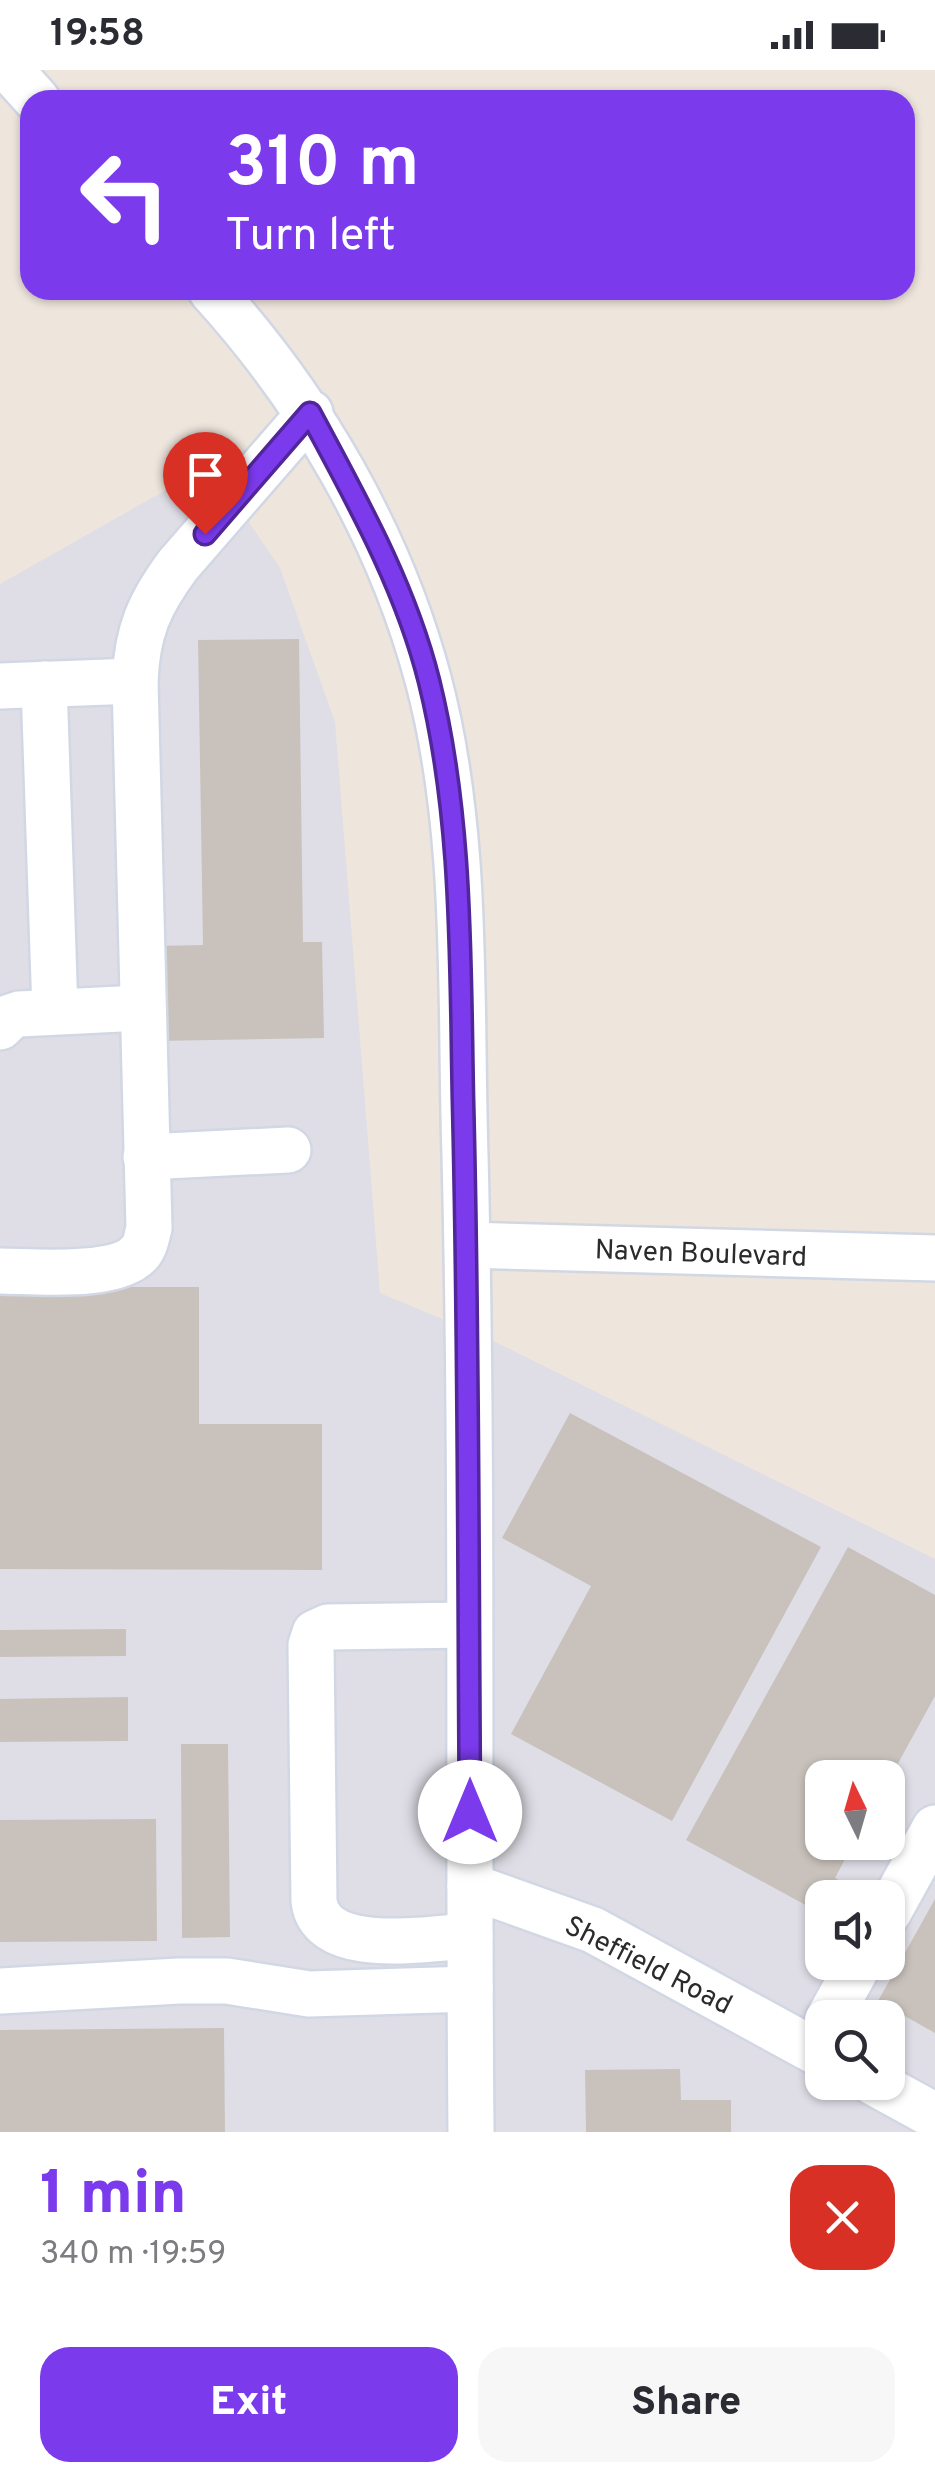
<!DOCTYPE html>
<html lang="en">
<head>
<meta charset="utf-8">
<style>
  body { margin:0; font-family:Overpass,sans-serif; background:#f7f7f7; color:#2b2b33; height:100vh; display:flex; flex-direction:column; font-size:38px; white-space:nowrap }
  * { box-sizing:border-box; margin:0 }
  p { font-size:32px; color:#7c7c81 }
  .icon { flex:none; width:55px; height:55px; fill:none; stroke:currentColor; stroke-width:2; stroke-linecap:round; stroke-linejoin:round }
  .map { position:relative; height:2062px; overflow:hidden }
  .side { display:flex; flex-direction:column; background:#fff; flex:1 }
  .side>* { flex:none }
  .hud { position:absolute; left:20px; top:20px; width:895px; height:210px; border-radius:30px; box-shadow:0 2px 8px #0004; background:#7c3aed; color:#fff; overflow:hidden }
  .needle { width:65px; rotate:355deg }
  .fabs { position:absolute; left:805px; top:1690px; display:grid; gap:20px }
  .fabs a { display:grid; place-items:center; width:100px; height:100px; border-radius:20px; background:#fff; box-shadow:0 2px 8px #0004; font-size:50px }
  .pin { position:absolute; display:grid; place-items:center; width:85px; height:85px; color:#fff; margin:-102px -42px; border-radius:50% 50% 50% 0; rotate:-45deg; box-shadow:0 0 10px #0007 }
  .pin .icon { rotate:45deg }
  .me { position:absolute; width:110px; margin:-55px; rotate:0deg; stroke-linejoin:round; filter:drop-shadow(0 0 8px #0008) }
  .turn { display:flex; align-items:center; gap:35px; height:210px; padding:0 40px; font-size:45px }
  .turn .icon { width:130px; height:130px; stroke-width:2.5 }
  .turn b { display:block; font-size:70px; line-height:85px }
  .round { display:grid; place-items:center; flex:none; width:105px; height:105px; border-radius:30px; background:#f7f7f7 }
  .head { display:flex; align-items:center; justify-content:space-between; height:170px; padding:0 40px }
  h1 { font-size:60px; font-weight:800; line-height:75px; color:#7c3aed }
  .button { display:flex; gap:20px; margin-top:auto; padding:20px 40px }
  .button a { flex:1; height:115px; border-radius:30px; background:#7c3aed; color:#fff; font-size:40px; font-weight:800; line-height:115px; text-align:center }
  .button a+a { background:#f7f7f7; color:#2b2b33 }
  .status { display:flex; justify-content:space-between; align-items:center; height:70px; padding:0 50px; background:#fff; direction:ltr }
  .status svg { height:28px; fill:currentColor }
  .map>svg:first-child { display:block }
  .industrial { fill:#dfdee6; fill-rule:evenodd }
  .building { fill:#c9c2bc }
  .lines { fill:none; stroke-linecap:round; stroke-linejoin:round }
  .minor-casing { stroke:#d2d7e4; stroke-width:50 }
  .minor { stroke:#fff; stroke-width:45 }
  .route-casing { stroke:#51269a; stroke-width:25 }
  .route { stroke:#7c3aed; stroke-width:18 }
  .labels { text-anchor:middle; stroke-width:10; stroke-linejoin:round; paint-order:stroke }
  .street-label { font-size:28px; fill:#2b2b2b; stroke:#fff }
</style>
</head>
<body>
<div class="status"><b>19:58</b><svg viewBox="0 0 49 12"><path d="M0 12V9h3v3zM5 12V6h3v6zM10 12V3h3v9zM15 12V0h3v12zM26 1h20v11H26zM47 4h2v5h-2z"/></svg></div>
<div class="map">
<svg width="935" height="2062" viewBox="0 0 935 2062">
  <rect width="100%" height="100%" fill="#eee5dd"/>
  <path class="industrial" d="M210 395 280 498 335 652 380 1223 483 1266 935 1489V2062H0V514ZM822 1708H888V1772H822ZM822 1828H888V1892H822ZM822 1948H888V2012H822Z"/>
  <g class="building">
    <path d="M299 569 303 872H322L324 968 156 971 155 876 203 875 198 570Z"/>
    <path d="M0 1217H199V1354H322V1500L0 1499Z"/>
    <path d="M570 1343 821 1477 672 1751 511 1664 591 1516 502 1468Z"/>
    <path d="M848 1477 935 1525V1626L890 1708H822V1772H854L835 1808 856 1820 852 1828H822V1844L686 1770Z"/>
    <path d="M126 1559V1586L0 1587V1560Z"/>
    <path d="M128 1627V1671L0 1672V1629Z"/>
    <path d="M181 1674H228L230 1867 182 1868Z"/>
    <path d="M156 1749 157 1871 0 1872V1750Z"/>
    <path d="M935 1829V1963L878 1931Z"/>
    <path d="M224 1958 225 2062H0V1960Z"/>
    <path d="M680 1999 681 2030H731V2062H586L585 2000Z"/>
  </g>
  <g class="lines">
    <g class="minor-casing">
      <g id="minor">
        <path d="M10 0 37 30"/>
        <path d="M211 220C311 330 389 464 428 609 469 762 460 928 465 1085 473 1411 468 1736 471 2062"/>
        <path d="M44 614 55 941"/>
        <path d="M0 616 135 611"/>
        <path d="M0 957 10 947 19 944 141 938"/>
        <path d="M146 1087 288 1080"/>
        <path d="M467 1175 935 1188"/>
        <path d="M0 1201C34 1201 120 1210 141 1181 146 1175 147 1165 149 1158L135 611C137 562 149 534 178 495L310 343"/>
        <path d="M469 1555 328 1557 315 1563 311 1575 314 1831C321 1888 428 1868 470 1866"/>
        <path d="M470 1816 593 1860 822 1985"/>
        <path d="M888 1843 935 1758"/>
        <path d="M0 1921 179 1911H227L309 1924 470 1919"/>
        <path d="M829 1948 860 1892"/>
        <path d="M873 2012 935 2046"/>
      </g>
    </g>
    <use href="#minor" class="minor"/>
  </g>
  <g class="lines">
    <g class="route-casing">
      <path id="route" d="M205 464 310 343C356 429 405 515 429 611 463 748 460 891 463 1032 469 1268 468 1505 470 1742"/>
    </g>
    <use href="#route" class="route"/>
  </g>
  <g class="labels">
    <g class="street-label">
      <text transform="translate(701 1182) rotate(2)" y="10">Naven Boulevard</text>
      <text transform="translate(649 1894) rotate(27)" y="10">Sheffield Road</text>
    </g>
  </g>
</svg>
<div class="fabs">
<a><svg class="needle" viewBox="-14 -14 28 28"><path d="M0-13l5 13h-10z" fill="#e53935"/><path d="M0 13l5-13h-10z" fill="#7c7c81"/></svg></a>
<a><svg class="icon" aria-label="sound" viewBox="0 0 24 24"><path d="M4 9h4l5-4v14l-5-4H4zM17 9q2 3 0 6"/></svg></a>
<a><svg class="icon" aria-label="search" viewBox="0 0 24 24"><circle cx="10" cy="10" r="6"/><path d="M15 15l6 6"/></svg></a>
</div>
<div class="pin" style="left:205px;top:464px;background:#d93025"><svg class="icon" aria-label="arrive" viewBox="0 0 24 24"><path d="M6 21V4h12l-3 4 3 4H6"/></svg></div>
<svg class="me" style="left:470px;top:1742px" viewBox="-20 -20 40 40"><circle r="19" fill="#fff"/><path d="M0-13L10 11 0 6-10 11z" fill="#7c3aed"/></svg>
<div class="hud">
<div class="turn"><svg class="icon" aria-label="left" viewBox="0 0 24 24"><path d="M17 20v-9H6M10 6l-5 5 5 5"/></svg><div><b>310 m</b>Turn left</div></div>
</div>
</div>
<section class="side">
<div class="head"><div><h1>1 min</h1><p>340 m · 19:59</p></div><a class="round" style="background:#d93025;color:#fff"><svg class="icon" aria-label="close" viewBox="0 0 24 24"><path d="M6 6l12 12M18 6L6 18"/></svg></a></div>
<div class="button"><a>Exit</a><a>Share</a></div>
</section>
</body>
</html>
